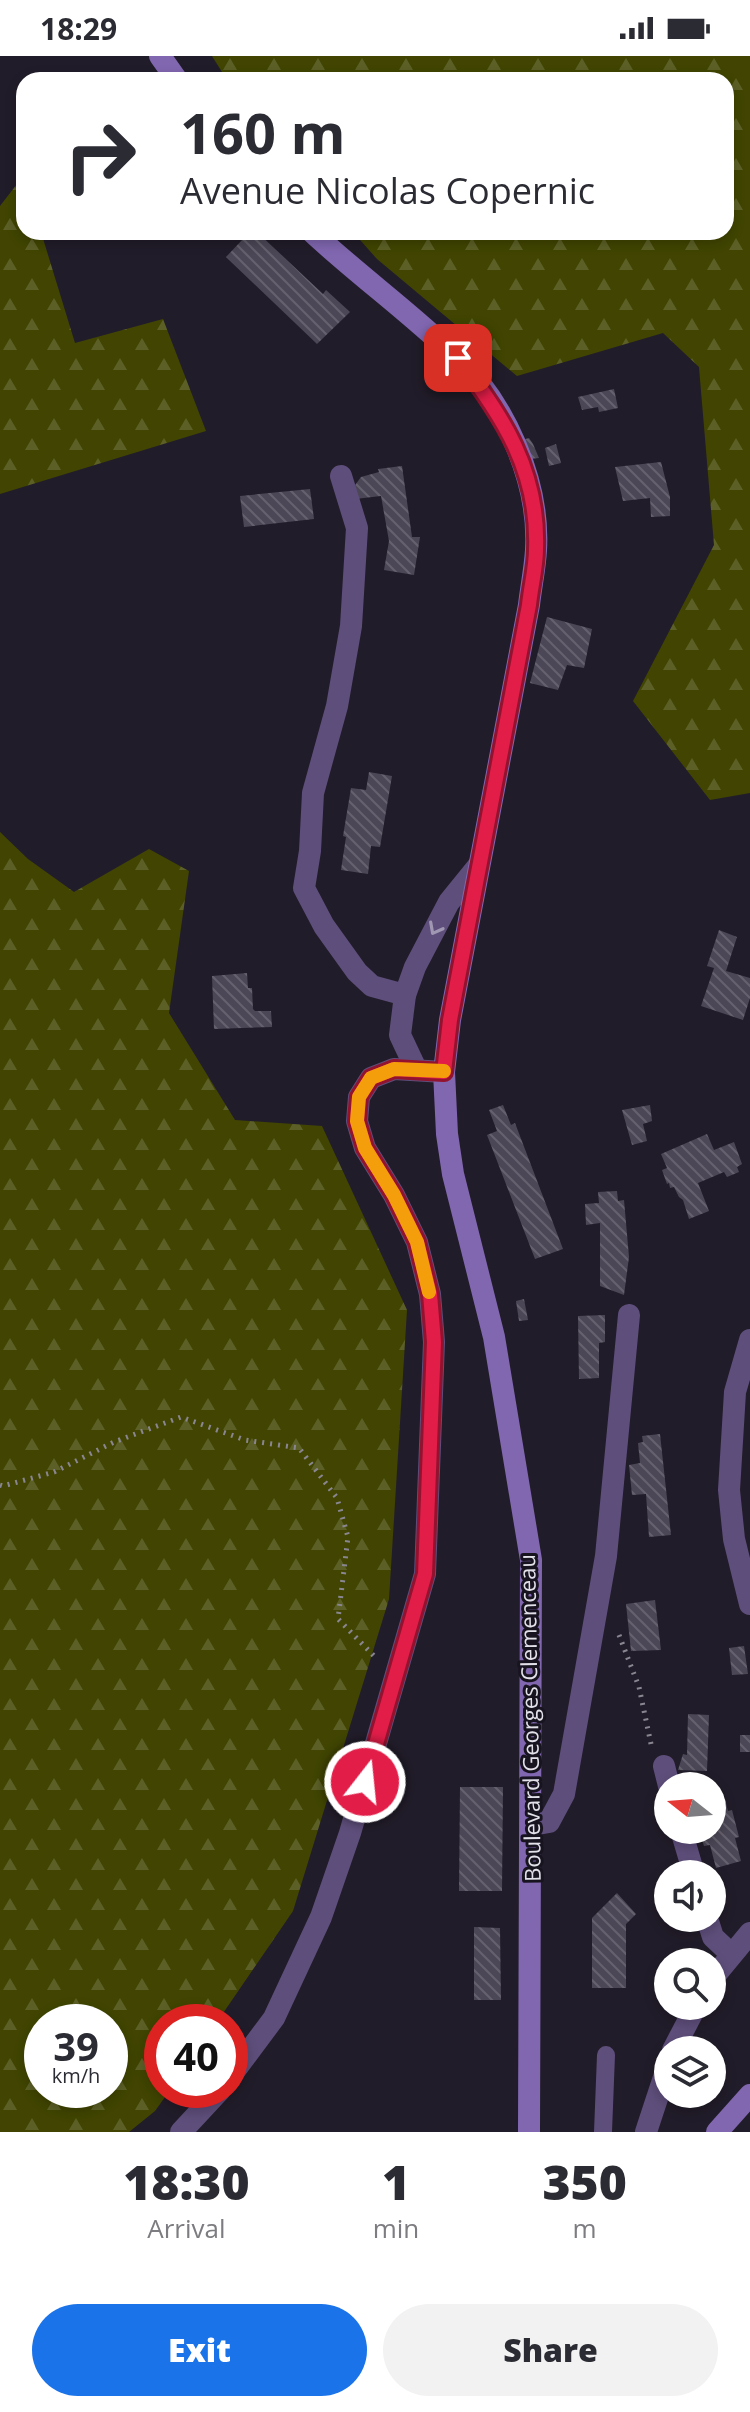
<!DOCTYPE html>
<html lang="en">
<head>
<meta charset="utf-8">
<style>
  body { margin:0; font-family:"Open Sans",sans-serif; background:#f2f2f3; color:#2b2b33; height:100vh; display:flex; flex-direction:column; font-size:30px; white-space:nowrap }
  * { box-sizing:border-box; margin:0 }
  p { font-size:26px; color:#7c7c81 }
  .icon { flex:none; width:44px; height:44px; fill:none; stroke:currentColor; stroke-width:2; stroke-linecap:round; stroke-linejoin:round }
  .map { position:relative; height:2076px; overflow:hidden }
  .side { display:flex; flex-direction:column; background:#fff; flex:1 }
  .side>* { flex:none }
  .guide { position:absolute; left:16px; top:16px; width:718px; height:168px; border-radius:24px; box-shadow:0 4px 12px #0003; background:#fff; color:#2b2b33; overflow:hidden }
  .needle { width:52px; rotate:287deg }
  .fabs { position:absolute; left:654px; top:1716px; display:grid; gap:16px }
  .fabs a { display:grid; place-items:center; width:72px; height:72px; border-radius:50%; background:#fff; box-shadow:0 4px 12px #0003; font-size:40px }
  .speed { position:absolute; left:24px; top:1948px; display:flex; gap:16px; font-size:40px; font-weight:700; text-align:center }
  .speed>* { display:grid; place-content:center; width:104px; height:104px; border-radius:50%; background:#fff; box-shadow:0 4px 12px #0003; line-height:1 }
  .speed small { font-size:20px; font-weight:400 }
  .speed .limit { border:12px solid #d22; background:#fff; color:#111 }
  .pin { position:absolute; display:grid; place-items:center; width:68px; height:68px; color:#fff; margin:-34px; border-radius:16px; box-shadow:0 4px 12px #0006 }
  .me { position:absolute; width:88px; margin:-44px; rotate:16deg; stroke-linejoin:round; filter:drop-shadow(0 0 6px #0008) }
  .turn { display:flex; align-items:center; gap:28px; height:168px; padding:0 32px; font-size:36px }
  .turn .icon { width:104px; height:104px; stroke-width:2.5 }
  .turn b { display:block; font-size:56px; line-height:68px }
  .eta { display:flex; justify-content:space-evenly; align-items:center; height:136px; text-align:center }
  .eta b { font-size:48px; font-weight:800; line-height:56px }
  .action { display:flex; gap:16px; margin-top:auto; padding:16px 32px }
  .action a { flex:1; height:92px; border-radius:48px; background:#1a73e8; color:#fff; font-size:32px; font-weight:800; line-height:92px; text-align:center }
  .action a+a { background:#f2f2f3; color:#2b2b33 }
  .status { display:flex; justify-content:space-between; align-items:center; height:56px; padding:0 40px; background:#fff; direction:ltr }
  .status svg { height:22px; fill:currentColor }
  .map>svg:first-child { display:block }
  .forest { fill:url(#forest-firs); fill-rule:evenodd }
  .building { fill:url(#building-back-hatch) }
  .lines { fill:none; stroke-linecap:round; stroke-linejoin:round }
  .path { stroke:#8a8691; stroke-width:5; stroke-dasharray:2 6; stroke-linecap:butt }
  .service { stroke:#5e4e7b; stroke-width:18 }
  .minor { stroke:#5e4e7b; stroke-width:22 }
  .tertiary { stroke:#5e4e7b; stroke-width:22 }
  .secondary { stroke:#8167b0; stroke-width:22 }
  .oneway { stroke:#a097b2 }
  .route-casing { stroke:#92132f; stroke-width:20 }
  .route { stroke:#e11d48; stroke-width:14 }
  .slow { stroke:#f59e0b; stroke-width:14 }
  .labels { text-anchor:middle; stroke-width:6; stroke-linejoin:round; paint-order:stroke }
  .street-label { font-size:22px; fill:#e2e0e9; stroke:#17131f }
</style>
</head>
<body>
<div class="status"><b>18:29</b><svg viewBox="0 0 49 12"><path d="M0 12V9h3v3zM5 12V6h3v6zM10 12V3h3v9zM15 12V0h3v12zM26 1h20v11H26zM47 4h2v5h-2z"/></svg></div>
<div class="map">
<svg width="750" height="2076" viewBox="0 0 750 2076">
  <defs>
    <pattern id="forest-firs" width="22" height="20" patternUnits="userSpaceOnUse" patternTransform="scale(2)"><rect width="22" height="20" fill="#414501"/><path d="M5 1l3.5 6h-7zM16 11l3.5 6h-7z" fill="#5c6026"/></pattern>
    <pattern id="building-back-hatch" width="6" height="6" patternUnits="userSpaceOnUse" patternTransform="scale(2)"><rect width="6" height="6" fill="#4c4756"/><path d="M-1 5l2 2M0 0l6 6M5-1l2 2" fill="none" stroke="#66616e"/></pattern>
  </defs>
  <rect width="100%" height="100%" fill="#211c29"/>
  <g class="forest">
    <path d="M212 0H750V737L710 744 633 645 714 489 699 311 663 277 517 320 377 203 353 176H726V24H227Z"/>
    <path d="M24 119V176H41L75 287 163 263 206 375 0 438V150Z"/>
    <path d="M0 776 28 803 74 836 149 793 189 815 169 957 235 1064 322 1070 407 1254 389 1543 293 1855 217 1966H162V2034H170L155 2055 129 2076H0ZM42 1966H110V2034H42Z"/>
  </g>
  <g class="building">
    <path d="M244 176H257L323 238 326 234 350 256 317 288 226 201 243 183 240 181Z"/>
    <path d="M614 333 618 352 599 356 598 351 582 354 578 341Z"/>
    <path d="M529 382 533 388 539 402 530 403 522 384Z"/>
    <path d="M556 388 561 407 549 410 545 392Z"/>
    <path d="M661 406 670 441V460L651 461 650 442 623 445 615 411Z"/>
    <path d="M402 410 412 481H420L414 519 384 514 389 485 381 440 355 443 353 432 361 421 379 416 378 413Z"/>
    <path d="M310 433 314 463 244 471 240 440Z"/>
    <path d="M547 561 592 573 584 612 567 609 558 634 530 627Z"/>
    <path d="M369 716 392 720 380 791 371 790 368 818 341 814 346 781 343 780 351 732 366 734Z"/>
    <path d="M719 874 737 881 726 915 750 922V942L743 964 701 950 714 912 707 910Z"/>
    <path d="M247 917 248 932H252L253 953 255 955H271L272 971 214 973 212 920Z"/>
    <path d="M503 1049 511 1069 515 1067 563 1193 535 1203 487 1079 497 1075 489 1054Z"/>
    <path d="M650 1049 652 1065 643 1068 647 1085 632 1089 622 1054Z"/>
    <path d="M707 1078 714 1094 734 1086 742 1108 737 1111 739 1116 727 1121 724 1116 698 1127 709 1155 689 1163 683 1144 679 1141 674 1131 670 1132 669 1127 667 1128 662 1114 667 1112 661 1098Z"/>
    <path d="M617 1135 618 1145 624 1144 629 1201 624 1239 600 1230V1167L586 1169 585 1148 599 1147 598 1136Z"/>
    <path d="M524 1243 528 1264 519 1265 516 1245Z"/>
    <path d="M605 1259V1286L599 1287V1322L579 1323 578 1260Z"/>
    <path d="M660 1378 671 1479 649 1481 646 1438 632 1439 629 1409 640 1407 638 1387 643 1386 642 1380Z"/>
    <path d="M655 1544 661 1594 631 1595 626 1548Z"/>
    <path d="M744 1590 748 1618 732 1619 729 1592Z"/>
    <path d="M688 1658 709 1659 707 1715 678 1714 683 1698 687 1699Z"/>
    <rect x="740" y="1679" width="10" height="17"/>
    <path d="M460 1731H503L502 1835H459Z"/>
    <path d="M725 1743 728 1755 732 1754 739 1781 735 1782 741 1805 716 1812 710 1789 704 1790 699 1774H712V1746Z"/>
    <path d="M617 1837 636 1858 626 1868V1932H592V1862Z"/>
    <path d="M474 1871 500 1872 501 1944H474Z"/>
  </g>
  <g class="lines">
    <g class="path">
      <path d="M0 1429 3 1430 54 1416 114 1386 181 1361 245 1384 299 1392 337 1442 348 1481 338 1563 376 1602"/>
      <path d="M619 1579 639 1631 651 1688"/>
    </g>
    <path class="service" d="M603 2076 606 1999"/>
    <g class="minor">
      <path d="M341 420 357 472 351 570 337 650 313 737 310 795 304 832 324 870 357 916 372 930 405 939"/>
      <path d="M416 1013 400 979 405 939 415 911 449 846 479 809"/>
      <path d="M750 1284 735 1336 729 1434 734 1483 750 1548"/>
      <path d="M664 1710 669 1730"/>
      <path d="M532 1769 549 1766 564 1738 606 1500 629 1259"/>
      <path d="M681 1774 694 1818"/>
      <path d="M707 1862 713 1881 731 1898"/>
      <path d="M712 1923 750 1877"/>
      <path d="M673 1994 696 1950"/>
      <path d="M646 2076 668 2009"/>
    </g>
    <g class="tertiary">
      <path d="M230 2021 274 1962 321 1861 350 1777 425 1518 434 1286 430 1238 417 1186 394 1139 365 1092 357 1065 359 1041 371 1022 394 1013 444 1016"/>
      <path d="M181 2076 220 2034"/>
    </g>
    <g class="secondary">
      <path d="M160 0 177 24"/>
      <path d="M312 176C358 219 411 257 456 301 505 347 540 426 536 494 535 512 531 531 529 549L450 964 444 1016 447 1078 453 1118 494 1281 531 1504 529 2076"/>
      <path d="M717 2076 750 2039"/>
    </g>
  </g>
  <defs><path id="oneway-chevron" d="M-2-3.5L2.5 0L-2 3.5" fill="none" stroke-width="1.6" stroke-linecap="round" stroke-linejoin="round" transform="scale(2)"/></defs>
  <use class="oneway" href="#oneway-chevron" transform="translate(435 873) rotate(118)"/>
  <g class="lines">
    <g class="route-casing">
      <path id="route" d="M365 1726 425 1518 434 1286 430 1238 417 1186 394 1139 365 1092 357 1065 359 1041 371 1022 394 1013 444 1016 450 964 529 549C531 530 536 511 536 493 539 416 503 360 458 302"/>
    </g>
    <use href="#route" class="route"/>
    <path class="slow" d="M429 1236 417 1186 394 1139 365 1092 357 1065 359 1041 371 1022 394 1013 444 1015"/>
  </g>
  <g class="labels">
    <g class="street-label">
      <text transform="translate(530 1662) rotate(-91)" y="8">Boulevard Georges Clemenceau</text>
    </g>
  </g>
</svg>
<div class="fabs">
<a><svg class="needle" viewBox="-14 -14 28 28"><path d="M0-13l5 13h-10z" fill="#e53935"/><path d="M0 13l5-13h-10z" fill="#7c7c81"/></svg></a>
<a><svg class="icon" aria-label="sound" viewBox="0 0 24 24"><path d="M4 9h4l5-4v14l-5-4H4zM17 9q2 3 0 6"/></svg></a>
<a><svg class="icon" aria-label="search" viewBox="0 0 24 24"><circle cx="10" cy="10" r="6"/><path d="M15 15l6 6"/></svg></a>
<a><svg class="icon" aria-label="layers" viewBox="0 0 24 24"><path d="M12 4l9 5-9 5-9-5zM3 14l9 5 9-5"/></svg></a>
</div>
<div class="speed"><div>39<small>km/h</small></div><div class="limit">40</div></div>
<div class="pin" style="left:458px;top:302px;background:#d93025"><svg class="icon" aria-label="arrive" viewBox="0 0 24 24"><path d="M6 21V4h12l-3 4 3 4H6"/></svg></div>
<svg class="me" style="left:365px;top:1726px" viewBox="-20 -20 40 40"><circle r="17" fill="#e11d48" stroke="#fff" stroke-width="3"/><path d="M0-11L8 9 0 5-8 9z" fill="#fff"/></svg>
<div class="guide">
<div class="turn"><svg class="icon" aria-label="right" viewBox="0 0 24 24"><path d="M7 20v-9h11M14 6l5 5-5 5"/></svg><div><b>160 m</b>Avenue Nicolas Copernic</div></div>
</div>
</div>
<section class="side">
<div class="eta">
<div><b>18:30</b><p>Arrival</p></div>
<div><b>1</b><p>min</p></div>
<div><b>350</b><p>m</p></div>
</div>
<div class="action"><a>Exit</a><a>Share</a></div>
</section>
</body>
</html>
